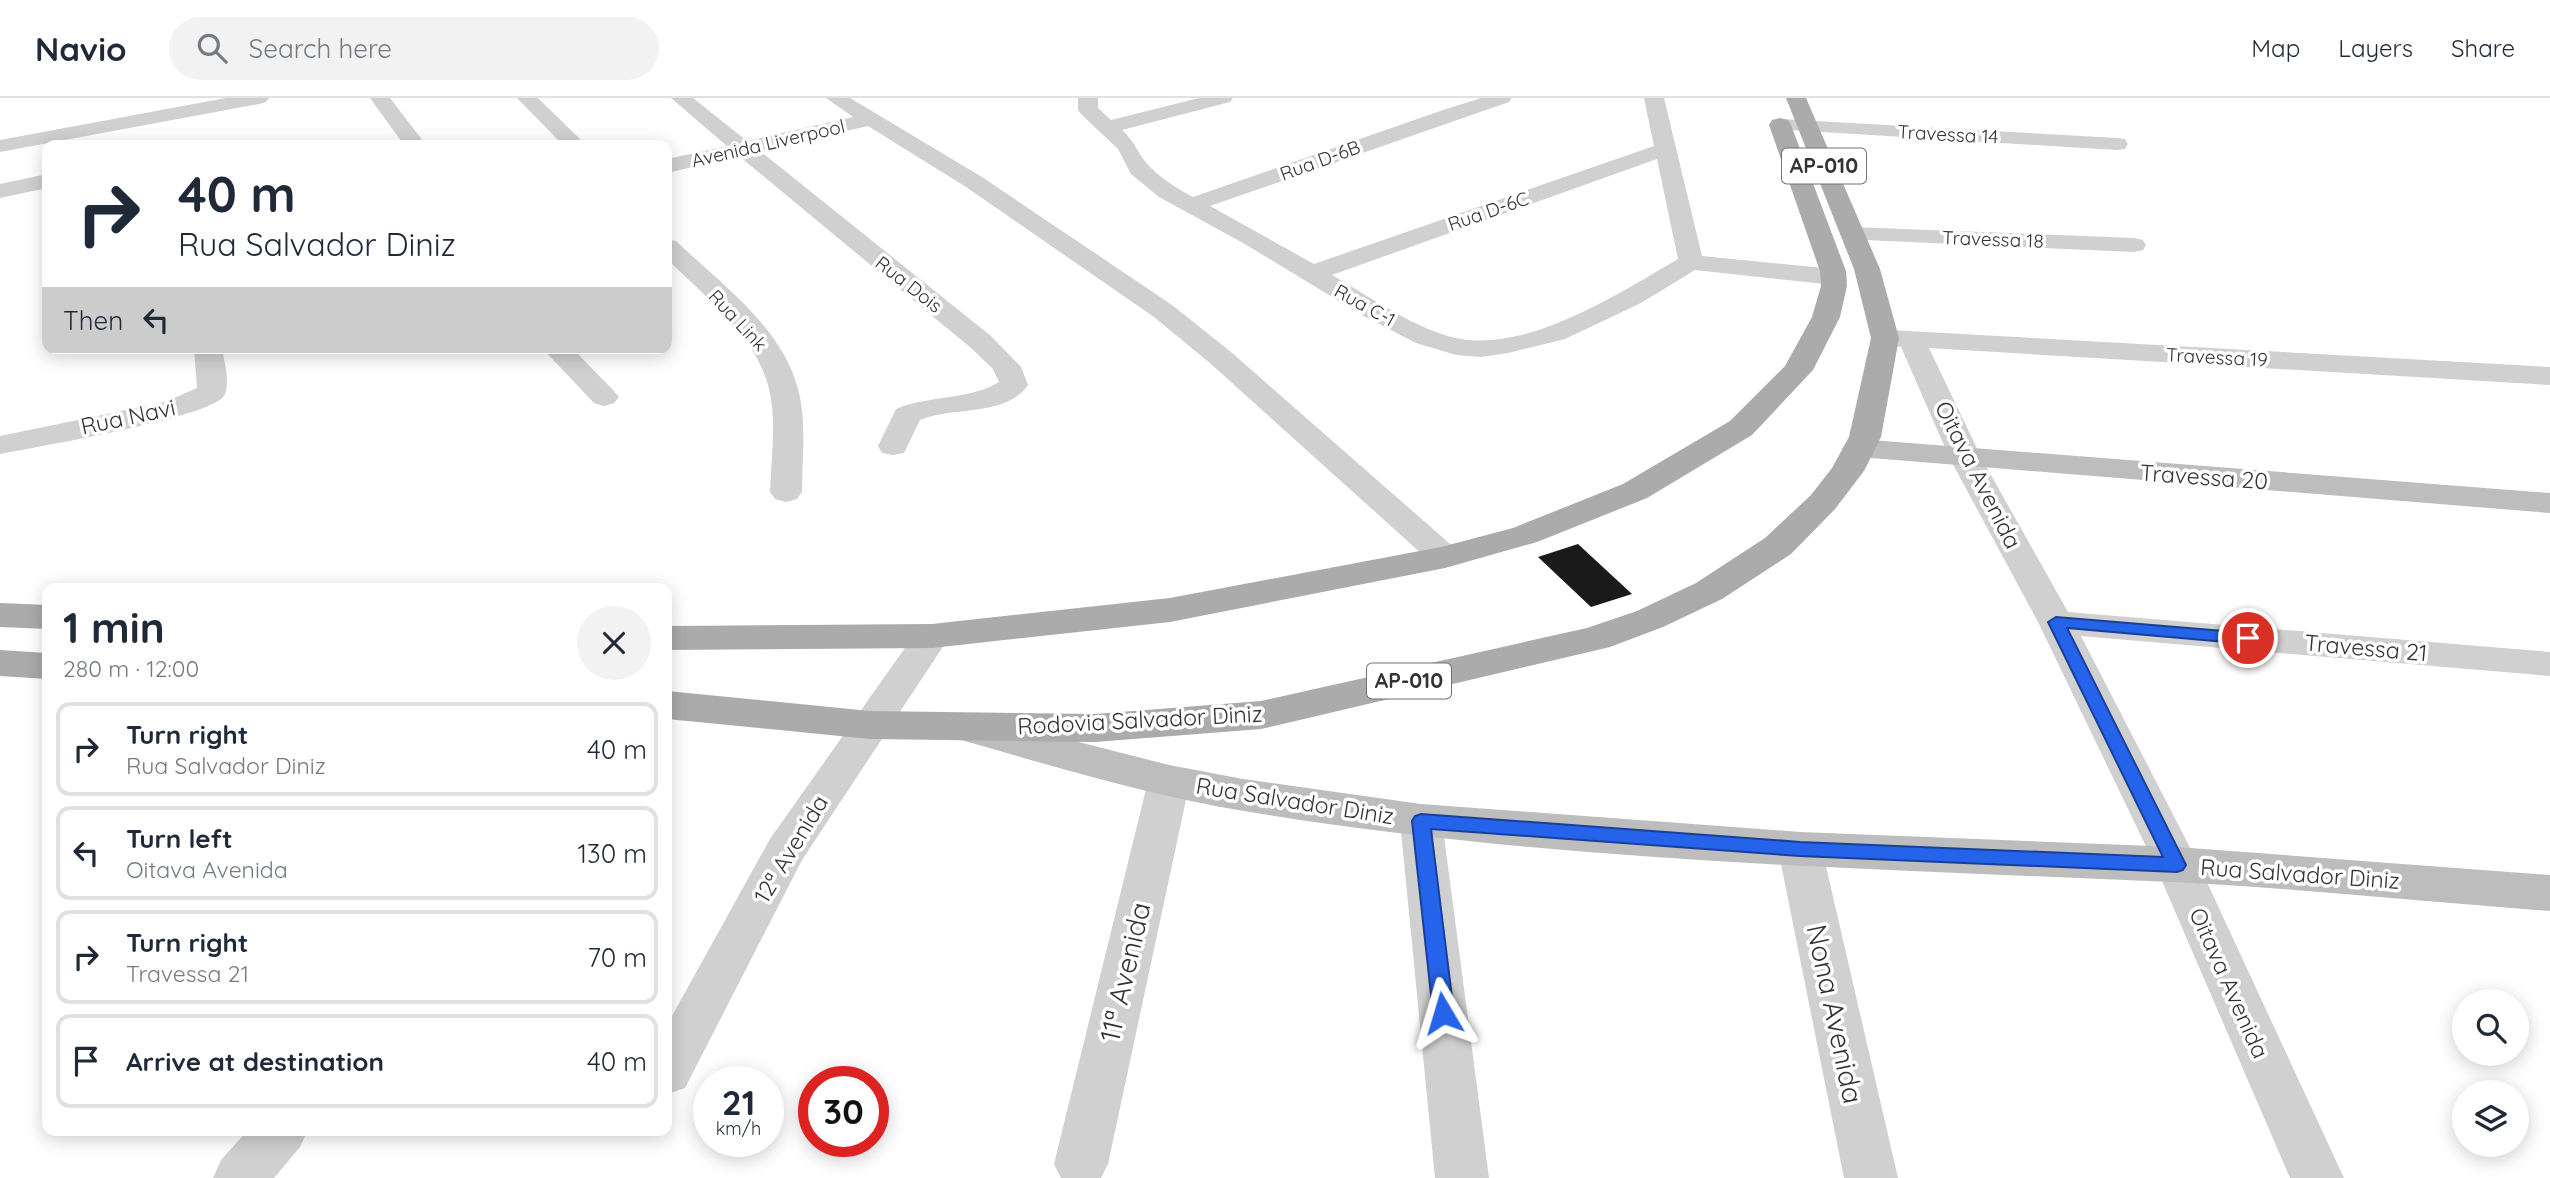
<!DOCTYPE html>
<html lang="en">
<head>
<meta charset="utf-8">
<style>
  body { margin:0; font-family:Quicksand,sans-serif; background:#f2f2f3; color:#1f2937; height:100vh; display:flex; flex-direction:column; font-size:26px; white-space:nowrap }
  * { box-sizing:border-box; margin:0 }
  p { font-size:23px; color:#747a83 }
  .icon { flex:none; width:38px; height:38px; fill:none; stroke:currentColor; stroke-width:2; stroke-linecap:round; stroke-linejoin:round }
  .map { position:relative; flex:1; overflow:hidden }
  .panel { position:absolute; left:42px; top:485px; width:630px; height:553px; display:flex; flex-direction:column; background:#fff; border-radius:14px; box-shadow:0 4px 18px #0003 }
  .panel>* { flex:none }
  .banner { position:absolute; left:42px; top:42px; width:630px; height:214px; border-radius:14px; box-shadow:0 4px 18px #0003; background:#fff; color:#1f2937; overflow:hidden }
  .fabs { position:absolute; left:2452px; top:891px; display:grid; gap:14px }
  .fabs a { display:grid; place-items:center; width:77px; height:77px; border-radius:50%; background:#fff; box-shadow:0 4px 18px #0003; font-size:35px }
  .speed { position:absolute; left:693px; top:968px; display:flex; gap:14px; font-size:35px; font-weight:700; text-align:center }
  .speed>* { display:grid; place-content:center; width:91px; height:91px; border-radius:50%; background:#fff; box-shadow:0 4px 18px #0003; line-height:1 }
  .speed small { font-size:18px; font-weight:400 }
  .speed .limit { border:10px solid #d22; background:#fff; color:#111 }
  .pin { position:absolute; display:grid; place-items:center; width:60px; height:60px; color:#fff; margin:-30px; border:4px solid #fff; border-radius:50%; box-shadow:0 2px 7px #0007 }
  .me { position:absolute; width:77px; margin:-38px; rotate:353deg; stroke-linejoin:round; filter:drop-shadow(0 0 5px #0008) }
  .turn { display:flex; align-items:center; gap:24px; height:147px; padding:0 21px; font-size:32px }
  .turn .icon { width:91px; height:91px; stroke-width:2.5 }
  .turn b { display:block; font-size:49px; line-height:60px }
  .then { display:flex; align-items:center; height:66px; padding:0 21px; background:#0003; gap:14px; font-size:26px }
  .round { display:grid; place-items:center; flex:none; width:74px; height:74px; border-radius:37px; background:#f2f2f3 }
  .headline { display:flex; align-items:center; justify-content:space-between; height:119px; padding:0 21px }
  h1 { font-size:42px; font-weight:700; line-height:52px }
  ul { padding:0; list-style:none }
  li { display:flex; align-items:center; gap:21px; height:94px; margin:0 14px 10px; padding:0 7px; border:4px solid #e0e1e3; border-radius:14px }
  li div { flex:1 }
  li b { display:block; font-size:26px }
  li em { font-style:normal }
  header { display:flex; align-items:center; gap:42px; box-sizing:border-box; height:98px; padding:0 35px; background:#fff; border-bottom:2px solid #e0e1e3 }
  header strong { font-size:33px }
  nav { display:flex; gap:38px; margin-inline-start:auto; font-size:24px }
  .search { width:490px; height:63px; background:#f2f2f3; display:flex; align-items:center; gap:18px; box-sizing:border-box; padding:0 24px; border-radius:38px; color:#747a83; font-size:26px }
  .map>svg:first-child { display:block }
  .building { fill:#1a1a1a }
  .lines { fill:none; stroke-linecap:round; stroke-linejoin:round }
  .street { fill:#d0d0d0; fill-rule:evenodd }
  .secondary { fill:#bdbdbd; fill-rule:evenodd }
  .primary { fill:#ababab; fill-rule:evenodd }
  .route { fill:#2563eb; stroke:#184099; stroke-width:2 }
  .labels { text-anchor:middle; stroke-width:7; stroke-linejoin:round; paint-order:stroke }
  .far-street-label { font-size:19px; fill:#333; stroke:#fff }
  .shield { fill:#fff; stroke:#707070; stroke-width:2 }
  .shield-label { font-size:21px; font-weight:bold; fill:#333 }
  .street-label { font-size:23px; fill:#333; stroke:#fff }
  .near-street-label { font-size:28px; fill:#333; stroke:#fff }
</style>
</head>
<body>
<header>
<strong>Navio</strong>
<div class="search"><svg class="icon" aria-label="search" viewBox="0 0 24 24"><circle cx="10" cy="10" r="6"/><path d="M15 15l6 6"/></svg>Search here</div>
<nav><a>Map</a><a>Layers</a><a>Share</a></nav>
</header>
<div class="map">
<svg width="2550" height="1080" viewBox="0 0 2550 1080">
  <rect width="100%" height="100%" fill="#fff"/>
  <path class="building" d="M1578 446 1632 496 1591 509 1538 459Z"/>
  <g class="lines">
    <g class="street">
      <path d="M226 0H269L266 4 259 6 0 54V42Z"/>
      <path d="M370 0H390L426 47H404Z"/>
      <path d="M517 0H538L586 47H563Z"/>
      <path d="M671 0H693L747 43 853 19 826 0H850L982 79 1172 207 1231 254 1457 452 1462 459 1457 466 1445 469 1433 466 1211 266 1154 219 966 89 868 28 760 53 991 238 1021 269 1028 287C1006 319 952 308 920 322L904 355 893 357 882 355 878 348 896 311C929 297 971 302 999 284L993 271 971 250 739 58 667 75V61L727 48Z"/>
      <path d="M1078 0H1098V10L1111 22 1199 0H1233L1230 4 1122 32C1136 45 1139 58 1150 69 1162 81 1178 91 1193 99L1443 12 1481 0H1512L1509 4 1210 108 1314 166 1654 48 1644 0H1664L1702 158 1834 171 1843 174 1847 179 1843 184 1834 187 1695 172 1641 205 1565 241 1508 255 1481 259 1456 257 1416 245 1362 217 1243 145 1159 99 1131 76 1118 51 1081 16 1078 12ZM1657 61 1678 161C1620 195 1530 253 1461 241 1421 235 1367 197 1332 177Z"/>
      <path d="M1780 21 2117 40 2125 41 2128 46 2125 51 2117 52 1773 31 1770 27 1773 23Z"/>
      <path d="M47 76V90L0 100V86Z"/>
      <path d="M1852 129 2134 140 2143 142 2146 147 2143 152 2134 154 1843 141 1840 136 1843 131Z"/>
      <path d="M667 141 676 143C720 185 782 229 798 291 807 324 802 361 802 394L797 401 786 404 775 401 770 394C771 361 777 324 769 291 756 237 705 199 667 161Z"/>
      <path d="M1890 232 2550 269V287L1929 250 1982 361 2068 514 2550 554V578L2081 538 2199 767 2344 1080H2290L2155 767 2038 524 1950 361 1901 249 1880 246 1876 240 1880 234Z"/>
      <path d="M194 250H222C224 263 231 286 224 298 209 320 35 349 0 356V338L165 304 197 290Z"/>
      <path d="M542 250H572L614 293 619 299 614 305 604 308 594 305Z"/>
      <path d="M932 526 945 530 950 538 802 762 685 990 667 996V927L770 741 919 530Z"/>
      <path d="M1169 668 1184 672 1190 683 1108 1066 1101 1080H1061L1054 1066 1148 683 1154 672Z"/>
      <path d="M1421 707 1436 712 1442 723 1489 1080H1435L1400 723 1406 712Z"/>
      <path d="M1800 735 1815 739 1822 751 1898 1080H1844L1778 751 1785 739Z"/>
      <path d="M248 1032H308L300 1049 274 1080H213L221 1062Z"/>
    </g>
    <g class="secondary">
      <path d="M1858 341 2550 395V415L1847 358 1842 351 1847 344Z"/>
      <path d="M969 616 1169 667 1243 681 1421 706 1800 734 2177 749 2550 777V813C2424 804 2297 790 2171 784 1862 770 1550 764 1244 713 1146 697 1050 667 954 640L948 630 954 620Z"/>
    </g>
    <g class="primary">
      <path d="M1786 0H1806L1880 171 1899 240 1881 339 1864 373 1835 411 1791 456 1722 501 1663 529 1610 549 1261 631 1095 644 870 641 667 621V593L870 613 1095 616 1261 603 1587 530 1637 513 1696 485 1765 440 1811 397 1832 370 1849 339 1871 240 1854 171Z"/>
      <path d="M1780 20 1788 22 1791 27 1846 173 1847 188 1840 219 1813 272 1752 337 1647 400 1537 444 1445 470 1170 524 932 550 667 552V528L932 526 1170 500 1441 449 1513 430 1623 386 1730 323 1785 268 1812 219 1821 188 1820 173 1769 27 1772 22Z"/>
      <path d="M0 505 47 507V531L0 529Z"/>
      <path d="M0 552 47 555V581L0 578Z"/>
    </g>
  </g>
  <path class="route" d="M2056 519 2248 535 2256 540 2248 546 2067 530 2186 767 2183 772 2177 774 1800 758 1431 731 1454 915 1451 922 1443 924 1436 922 1433 915 1412 723 1415 718 1421 716 1800 744 2163 759 2048 524Z"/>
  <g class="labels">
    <g class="far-street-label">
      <text transform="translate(1948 36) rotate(3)" y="7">Travessa 14</text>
      <text transform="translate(768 45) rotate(-13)" y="7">Avenida Liverpool</text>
      <text transform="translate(1320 62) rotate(-20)" y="7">Rua D-6B</text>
      <text transform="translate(1488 113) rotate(-19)" y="7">Rua D-6C</text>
      <text transform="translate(1993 141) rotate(2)" y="7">Travessa 18</text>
      <text transform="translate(909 186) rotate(38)" y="7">Rua Dois</text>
      <text transform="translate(1365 207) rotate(29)" y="7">Rua C-1</text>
      <text transform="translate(738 222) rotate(47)" y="7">Rua Link</text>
      <text transform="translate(2217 259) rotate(3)" y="7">Travessa 19</text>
    </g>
    <g class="shield">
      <rect x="1782" y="50.5" width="84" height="35" rx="5"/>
      <rect x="1367" y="565.5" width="84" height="35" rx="5"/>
    </g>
    <g class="shield-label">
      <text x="1824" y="75">AP-010</text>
      <text x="1409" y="590">AP-010</text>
    </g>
    <g class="street-label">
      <text transform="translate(128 319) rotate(-12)" y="8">Rua Navi</text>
      <text transform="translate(1978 377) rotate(63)" y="8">Oitava Avenida</text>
      <text transform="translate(2204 379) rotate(4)" y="8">Travessa 20</text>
      <text transform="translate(2366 550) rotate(5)" y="8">Travessa 21</text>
      <text transform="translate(1140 622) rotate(-3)" y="8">Rodovia Salvador Diniz</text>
      <text transform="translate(1295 703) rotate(9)" y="8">Rua Salvador Diniz</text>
      <text transform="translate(791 751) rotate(-59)" y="8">12ª Avenida</text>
      <text transform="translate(2300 776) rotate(4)" y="8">Rua Salvador Diniz</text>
      <text transform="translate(2229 885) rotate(66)" y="8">Oitava Avenida</text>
    </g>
    <g class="near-street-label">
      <text transform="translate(1125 874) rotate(-77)" y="10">11ª Avenida</text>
      <text transform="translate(1835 916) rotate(78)" y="10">Nona Avenida</text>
    </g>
  </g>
</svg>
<div class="fabs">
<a><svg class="icon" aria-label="search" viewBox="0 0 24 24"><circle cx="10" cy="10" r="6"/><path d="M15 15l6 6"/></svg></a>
<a><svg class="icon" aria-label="layers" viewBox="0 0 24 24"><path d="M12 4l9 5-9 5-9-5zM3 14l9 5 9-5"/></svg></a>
</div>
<div class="speed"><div>21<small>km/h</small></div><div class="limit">30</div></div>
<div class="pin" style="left:2248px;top:540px;background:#d93025"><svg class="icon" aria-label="arrive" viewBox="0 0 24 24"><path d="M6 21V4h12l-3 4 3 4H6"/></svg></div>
<svg class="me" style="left:1443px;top:915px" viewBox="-20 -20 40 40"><path d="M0-17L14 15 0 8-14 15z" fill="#2563eb" stroke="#fff" stroke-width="4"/></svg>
<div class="banner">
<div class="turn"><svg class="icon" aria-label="right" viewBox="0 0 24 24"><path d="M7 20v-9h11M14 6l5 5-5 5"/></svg><div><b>40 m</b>Rua Salvador Diniz</div></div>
<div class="then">Then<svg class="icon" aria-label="left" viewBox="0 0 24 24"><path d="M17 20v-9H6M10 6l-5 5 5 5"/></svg></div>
</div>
<section class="panel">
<div class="headline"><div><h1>1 min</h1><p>280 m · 12:00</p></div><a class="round"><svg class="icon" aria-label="close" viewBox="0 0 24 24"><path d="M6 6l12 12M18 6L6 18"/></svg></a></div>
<ul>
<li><svg class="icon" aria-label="right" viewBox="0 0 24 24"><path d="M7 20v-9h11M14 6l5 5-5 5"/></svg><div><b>Turn right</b><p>Rua Salvador Diniz</p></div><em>40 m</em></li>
<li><svg class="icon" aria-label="left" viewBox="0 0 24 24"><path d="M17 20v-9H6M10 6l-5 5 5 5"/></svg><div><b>Turn left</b><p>Oitava Avenida</p></div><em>130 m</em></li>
<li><svg class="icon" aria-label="right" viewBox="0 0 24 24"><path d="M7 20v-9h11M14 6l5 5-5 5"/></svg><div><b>Turn right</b><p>Travessa 21</p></div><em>70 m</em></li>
<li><svg class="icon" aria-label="arrive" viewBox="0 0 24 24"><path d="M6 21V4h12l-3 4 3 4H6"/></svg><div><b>Arrive at destination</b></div><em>40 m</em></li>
</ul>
</section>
</div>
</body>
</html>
